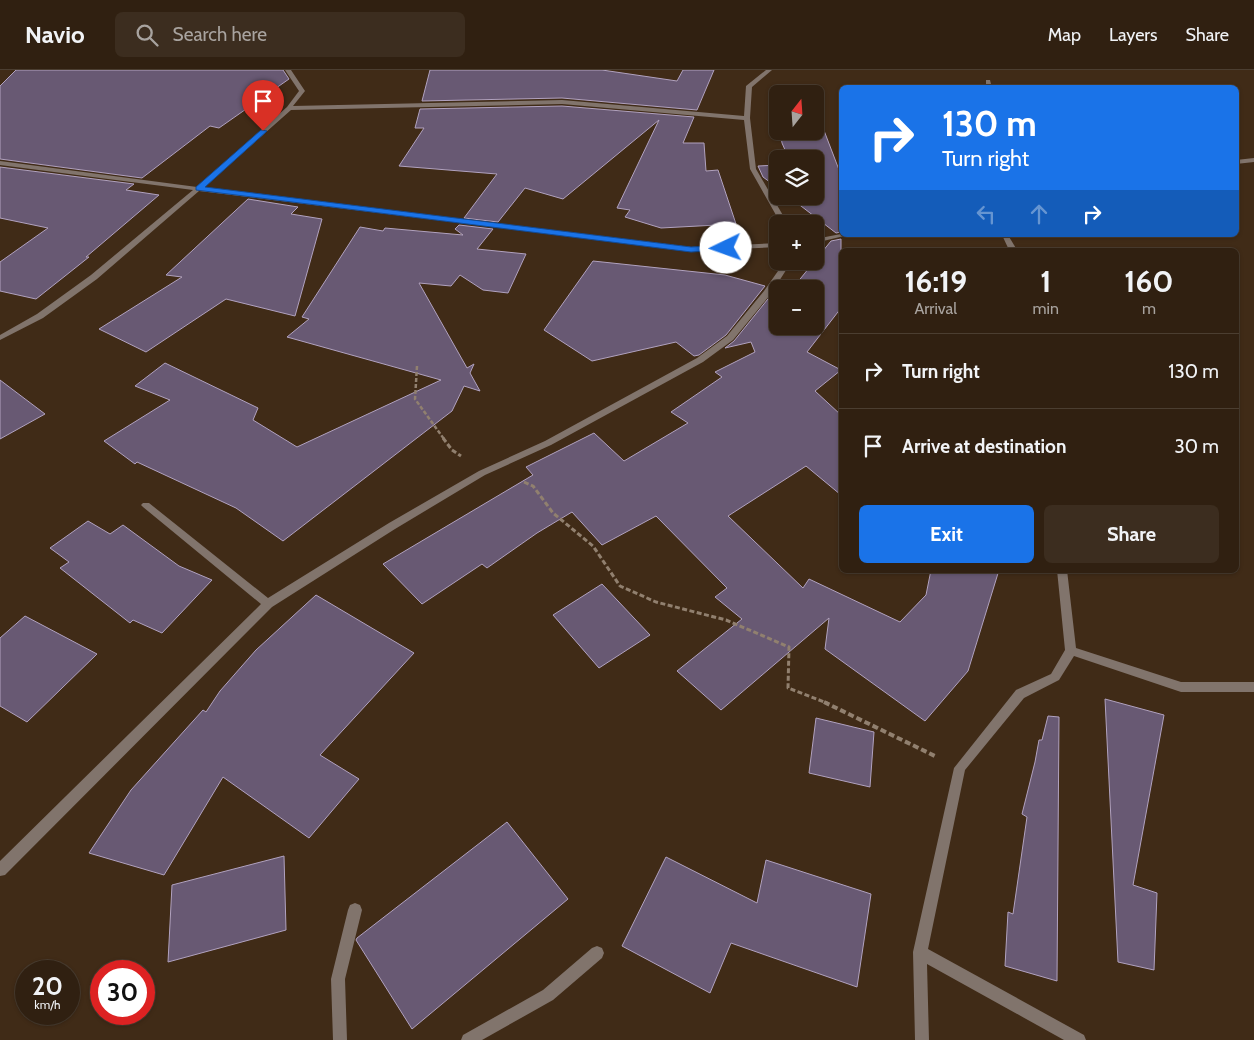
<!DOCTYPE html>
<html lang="en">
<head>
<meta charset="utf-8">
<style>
  body { margin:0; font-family:Cabin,sans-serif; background:#3c2d1f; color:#f1f3f6; height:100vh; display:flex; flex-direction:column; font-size:19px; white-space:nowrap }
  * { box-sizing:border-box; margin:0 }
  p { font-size:16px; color:#a8a39f }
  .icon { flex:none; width:28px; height:28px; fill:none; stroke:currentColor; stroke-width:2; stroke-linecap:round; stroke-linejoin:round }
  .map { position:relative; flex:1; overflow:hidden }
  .side { position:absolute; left:839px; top:178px; width:400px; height:325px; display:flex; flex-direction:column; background:#302011; border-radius:8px; box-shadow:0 1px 4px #0004,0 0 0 1px #4b3e31 }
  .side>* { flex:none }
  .guide { position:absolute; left:839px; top:15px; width:400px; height:152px; border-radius:8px; box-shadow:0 1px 4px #0004,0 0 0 1px #4b3e31; background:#1a73e8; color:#fff; overflow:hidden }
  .needle { width:32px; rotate:17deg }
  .fabs { position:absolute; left:769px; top:15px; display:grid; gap:10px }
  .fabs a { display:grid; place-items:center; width:55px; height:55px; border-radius:8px; background:#302011; box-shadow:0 1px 4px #0004,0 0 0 1px #4b3e31; font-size:25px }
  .speed { position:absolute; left:15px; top:890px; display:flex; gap:10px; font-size:25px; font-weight:700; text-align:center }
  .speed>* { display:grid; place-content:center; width:65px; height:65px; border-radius:50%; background:#302011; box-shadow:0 1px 4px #0004,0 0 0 1px #4b3e31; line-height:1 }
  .speed small { font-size:12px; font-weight:400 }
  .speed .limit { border:8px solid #d22; background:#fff; color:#111 }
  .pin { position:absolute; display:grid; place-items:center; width:42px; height:42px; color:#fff; margin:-51px -21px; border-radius:50% 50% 50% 0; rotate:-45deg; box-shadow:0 0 5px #0007 }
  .pin .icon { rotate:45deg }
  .me { position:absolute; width:55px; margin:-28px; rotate:267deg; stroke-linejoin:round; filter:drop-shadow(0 0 4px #0008) }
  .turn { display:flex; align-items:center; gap:18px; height:105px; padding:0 20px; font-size:22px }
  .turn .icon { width:65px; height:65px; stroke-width:2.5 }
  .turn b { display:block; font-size:35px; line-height:42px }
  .lanes { display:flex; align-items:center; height:48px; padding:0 20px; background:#0003; justify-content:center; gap:25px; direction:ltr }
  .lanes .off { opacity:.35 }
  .eta { display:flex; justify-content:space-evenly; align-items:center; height:85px; text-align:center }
  .eta b { font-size:30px; font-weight:700; line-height:35px }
  .action { display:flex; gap:10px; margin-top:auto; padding:10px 20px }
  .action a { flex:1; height:58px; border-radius:8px; background:#1a73e8; color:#fff; font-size:20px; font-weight:700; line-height:58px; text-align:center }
  .action a+a { background:#3c2d1f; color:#f1f3f6 }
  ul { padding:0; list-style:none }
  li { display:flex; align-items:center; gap:15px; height:75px; padding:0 20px; border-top:1px solid #4b3e31 }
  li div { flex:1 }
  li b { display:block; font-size:19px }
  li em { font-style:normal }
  header { display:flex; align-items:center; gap:30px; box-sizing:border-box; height:70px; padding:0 25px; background:#302011; border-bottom:1px solid #4b3e31 }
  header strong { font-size:24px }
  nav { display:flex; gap:28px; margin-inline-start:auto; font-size:18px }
  .search { width:350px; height:45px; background:#3c2d1f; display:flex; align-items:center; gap:12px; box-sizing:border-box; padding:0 18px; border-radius:8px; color:#a8a39f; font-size:19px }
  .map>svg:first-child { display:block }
  .building { fill:#685973; stroke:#b1a2bf }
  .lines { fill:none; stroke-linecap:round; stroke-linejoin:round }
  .path-far2 { stroke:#91806f; stroke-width:2.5; stroke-dasharray:4 2; stroke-linecap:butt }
  .path-far1 { stroke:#91806f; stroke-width:3; stroke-dasharray:5 2.5; stroke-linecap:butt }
  .path { stroke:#91806f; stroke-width:4; stroke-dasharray:6 3; stroke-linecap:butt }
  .street { fill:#81746c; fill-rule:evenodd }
  .route { fill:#1a73e8; stroke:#114b97 }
</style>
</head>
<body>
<header>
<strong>Navio</strong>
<div class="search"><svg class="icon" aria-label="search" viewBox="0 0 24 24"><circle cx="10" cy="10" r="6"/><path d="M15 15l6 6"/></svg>Search here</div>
<nav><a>Map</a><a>Layers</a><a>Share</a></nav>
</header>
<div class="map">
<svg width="1254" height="970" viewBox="0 0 1254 970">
  <rect width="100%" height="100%" fill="#402b17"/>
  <g class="building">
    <path d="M16 0H283L289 9 219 58 210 56 142 108 0 89V16Z"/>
    <path d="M430 0H602L677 11 683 0H714L697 40 562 28 422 31Z"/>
    <path d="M562 36 694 47 683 73H704L706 101 718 100 736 154 661 158 625 147 630 140 617 138 659 50 563 129 525 118 498 152 464 148 497 104 399 96 424 58H415L420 39Z"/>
    <path d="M815 37 841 105V162L836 163 788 126H815V89H789L782 73 780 61H815Z"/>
    <path d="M778 95V118L763 107 758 96Z"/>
    <path d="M0 97 134 114 126 120 159 125 86 187H89L36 229 0 221V192L48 158 0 148Z"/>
    <path d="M248 129 298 137 291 144 322 149 295 246 226 229 146 282 99 259 182 207 166 205Z"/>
    <path d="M459 155 493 159 477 179 526 184 508 223 483 220 460 205 451 216 419 213 467 298 474 294 470 303 480 321 464 316 452 341 283 471 236 438 137 392 135 394 104 371 170 330 135 316 165 293 258 338 253 350 297 377 441 310 287 267 309 249 302 247 360 157 383 161 385 158 463 165 455 159Z"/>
    <path d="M841 169V238L807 282 841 300 815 321 841 345V425L806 396 728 446 803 518 809 509 900 552 926 525 931 500H999L968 601 925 651 825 579 829 548 721 640 677 601 742 549 715 527 727 518 656 446 602 475 572 442 537 463 487 498 482 494 422 534 383 494 533 405 526 397 594 363 624 391 688 353 671 342 722 307 715 302 755 282 751 272 725 278 734 271 776 219 778 256H815V219H792L831 171Z"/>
    <path d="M593 191 725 205 765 216 726 265 699 285 694 286 676 272 592 291 544 260Z"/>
    <path d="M0 310 45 344 0 369Z"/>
    <path d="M88 451 110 464 123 455 179 496 212 510 162 563 133 550 130 553 60 498 69 492 50 478Z"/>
    <path d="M602 514 650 565 599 598 553 545Z"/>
    <path d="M316 525 414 583 320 685 359 709 309 768 223 707 164 805 89 783 131 720 203 640 206 642 220 621 256 580Z"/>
    <path d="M25 546 97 584 27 652 0 636V568Z"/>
    <path d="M1105 629 1164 645 1133 815 1157 823 1154 900 1118 892Z"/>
    <path d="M1048 646 1059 647 1057 911 1005 896 1008 842 1013 844 1027 747 1022 744 1035 692 1039 670H1042Z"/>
    <path d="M816 648 874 662 870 717 809 703Z"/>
    <path d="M507 752 568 829 412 959 356 870 357 868Z"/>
    <path d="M284 786 286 860 168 892 172 815Z"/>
    <path d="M666 787 757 833 766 790 871 824 857 917 731 873 710 923 622 876Z"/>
  </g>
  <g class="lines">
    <path class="path-far2" d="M417 296 415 329 444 369"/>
    <g class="path-far1">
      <path d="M443 368 452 380 461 386"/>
      <path d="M524 412 533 416 553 443 593 476 620 516 656 532 726 550 789 577 788 618 827 633"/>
    </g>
    <path class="path" d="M824 632 937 687"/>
    <g class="street">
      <path d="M285 0H291L305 21 293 36 562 30 744 46 746 16 766 0H772L752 17 750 48 756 99 788 154H781L750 99 744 50 562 34 291 40 203 118 691 177 778 173V177L691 181 199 121 97 209 43 248 0 270V265L37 244 91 205 193 120 0 95V91L197 117 287 37 299 21Z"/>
      <path d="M986 10H990L992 18H986Z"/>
      <path d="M1254 88V92L1236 94V90Z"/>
      <path d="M841 164V165H848L815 173V169Z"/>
      <path d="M1002 165H1008L1017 180H1009Z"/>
      <path d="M785 191H792L770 225 733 270 703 292 551 375 485 405 395 459 272 537 5 805 0 806V791L261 534 143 437 141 435 143 433H149L268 528 389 453 479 401 545 371 697 288 727 266 764 221Z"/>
      <path d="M1057 500H1067L1076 578 1181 612H1254V622H1181L1074 586 1059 610 1024 628 965 700 928 879 1084 965 1086 970H1064L927 894 929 970H915L913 882 954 698 1016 620 1051 604 1065 580Z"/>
      <path d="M355 833 360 835 362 840 345 909 347 970H333L331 909 348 840 350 835Z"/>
      <path d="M597 876 602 878 604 883 602 888 553 930 482 970H461L463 965 543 920 592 878Z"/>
    </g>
  </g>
  <path class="route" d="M261 60 267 61 205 117 691 177 726 175 730 178 726 180 691 182 196 120V117Z"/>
</svg>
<div class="fabs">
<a><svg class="needle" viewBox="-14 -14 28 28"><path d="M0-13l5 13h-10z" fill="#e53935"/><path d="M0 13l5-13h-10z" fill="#a8a39f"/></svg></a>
<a><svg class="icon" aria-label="layers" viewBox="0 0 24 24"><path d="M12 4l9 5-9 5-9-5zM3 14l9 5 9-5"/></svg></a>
<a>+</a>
<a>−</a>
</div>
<div class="speed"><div>20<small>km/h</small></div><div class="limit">30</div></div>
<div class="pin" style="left:263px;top:61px;background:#d93025"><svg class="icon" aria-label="arrive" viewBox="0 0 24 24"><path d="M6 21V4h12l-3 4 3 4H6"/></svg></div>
<svg class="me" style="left:726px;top:178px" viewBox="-20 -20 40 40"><circle r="19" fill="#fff"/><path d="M0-13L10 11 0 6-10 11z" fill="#1a73e8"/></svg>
<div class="guide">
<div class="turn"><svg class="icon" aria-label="right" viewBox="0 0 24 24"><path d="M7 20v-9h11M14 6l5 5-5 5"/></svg><div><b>130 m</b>Turn right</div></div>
<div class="lanes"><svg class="icon off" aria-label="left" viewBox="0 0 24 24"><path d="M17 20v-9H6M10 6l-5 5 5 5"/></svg><svg class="icon off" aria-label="ahead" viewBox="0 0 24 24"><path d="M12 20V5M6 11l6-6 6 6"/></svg><svg class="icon" aria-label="right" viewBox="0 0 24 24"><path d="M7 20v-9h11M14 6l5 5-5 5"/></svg></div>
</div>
<section class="side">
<div class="eta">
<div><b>16:19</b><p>Arrival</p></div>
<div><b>1</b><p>min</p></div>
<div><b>160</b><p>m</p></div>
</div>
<ul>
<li><svg class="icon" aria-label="right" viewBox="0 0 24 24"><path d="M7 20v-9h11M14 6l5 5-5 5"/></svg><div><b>Turn right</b></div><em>130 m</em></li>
<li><svg class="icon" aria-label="arrive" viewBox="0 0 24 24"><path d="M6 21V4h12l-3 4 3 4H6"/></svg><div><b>Arrive at destination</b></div><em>30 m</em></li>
</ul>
<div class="action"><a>Exit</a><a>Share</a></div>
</section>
</div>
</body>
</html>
